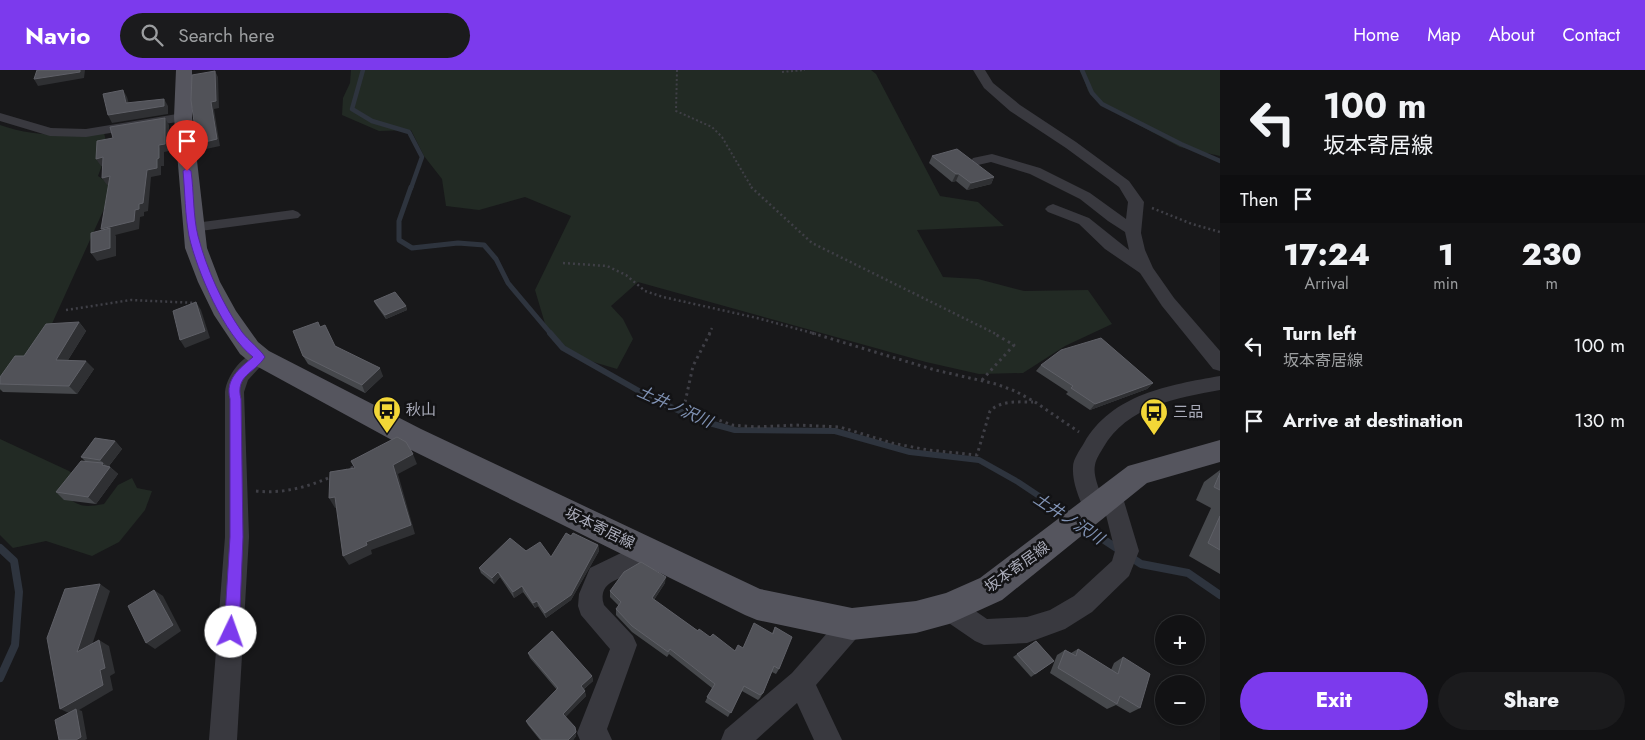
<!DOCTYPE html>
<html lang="en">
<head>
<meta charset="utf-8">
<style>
  body { margin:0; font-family:Jost,"Noto Sans JP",sans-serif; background:#1b1b1d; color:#f1f3f6; height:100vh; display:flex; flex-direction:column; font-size:19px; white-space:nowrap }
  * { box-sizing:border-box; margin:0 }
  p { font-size:16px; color:#9c9ea0 }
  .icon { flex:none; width:28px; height:28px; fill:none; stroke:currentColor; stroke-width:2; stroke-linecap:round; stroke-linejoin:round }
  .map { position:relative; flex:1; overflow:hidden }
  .sheet { display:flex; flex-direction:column; background:#121214; width:425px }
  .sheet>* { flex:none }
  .banner { background:#121214; color:#f1f3f6; overflow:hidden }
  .controls { position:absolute; left:1155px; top:545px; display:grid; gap:10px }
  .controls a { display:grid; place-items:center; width:50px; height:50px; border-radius:50%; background:#121214; box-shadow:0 1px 4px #0004,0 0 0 1px #313234; font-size:25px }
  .pin { position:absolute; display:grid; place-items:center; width:42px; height:42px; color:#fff; margin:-51px -21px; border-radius:50% 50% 50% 0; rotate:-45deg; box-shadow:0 0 5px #0007 }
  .pin .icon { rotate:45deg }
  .me { position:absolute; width:55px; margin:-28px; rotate:3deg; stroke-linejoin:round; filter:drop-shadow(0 0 4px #0008) }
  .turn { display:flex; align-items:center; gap:18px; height:105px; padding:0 20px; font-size:22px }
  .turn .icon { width:65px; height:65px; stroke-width:2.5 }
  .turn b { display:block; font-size:35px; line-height:42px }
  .then { display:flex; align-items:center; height:48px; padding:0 20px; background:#0003; gap:10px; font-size:19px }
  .eta { display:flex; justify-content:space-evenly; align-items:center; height:85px; text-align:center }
  .eta b { font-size:30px; font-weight:800; line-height:35px }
  .cta { display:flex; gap:10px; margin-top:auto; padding:10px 20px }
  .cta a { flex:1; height:58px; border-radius:30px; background:#7c3aed; color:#fff; font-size:20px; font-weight:800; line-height:58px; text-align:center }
  .cta a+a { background:#1b1b1d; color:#f1f3f6 }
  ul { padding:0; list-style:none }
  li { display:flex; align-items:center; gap:15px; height:75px; padding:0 20px }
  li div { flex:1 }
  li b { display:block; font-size:19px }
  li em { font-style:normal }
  header { display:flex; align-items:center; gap:30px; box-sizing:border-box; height:70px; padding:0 25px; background:#7c3aed; color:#fff }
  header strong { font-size:24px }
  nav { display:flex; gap:28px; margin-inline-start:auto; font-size:18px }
  .search { width:350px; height:45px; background:#1b1b1d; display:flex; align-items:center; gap:12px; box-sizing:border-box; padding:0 18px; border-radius:28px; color:#9c9ea0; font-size:19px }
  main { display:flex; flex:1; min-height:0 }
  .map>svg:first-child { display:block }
  .green { fill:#222a24 }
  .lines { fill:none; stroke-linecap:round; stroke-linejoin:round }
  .stream-far3 { stroke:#2e343e; stroke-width:4.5 }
  .stream-far2 { stroke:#2e343e; stroke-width:5 }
  .stream-far1 { stroke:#2e343e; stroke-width:6 }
  .stream { stroke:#2e343e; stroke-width:8 }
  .path-far2 { stroke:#3f3f46; stroke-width:2; stroke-dasharray:2 2.5; stroke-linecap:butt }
  .path-far1 { stroke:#3f3f46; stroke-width:2.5; stroke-dasharray:2 3; stroke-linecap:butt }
  .path { stroke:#3f3f46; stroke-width:3; stroke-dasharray:2.5 4; stroke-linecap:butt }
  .minor { fill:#39393f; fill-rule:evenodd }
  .major { fill:#55555e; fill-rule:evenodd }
  .wall { fill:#46484c }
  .shaded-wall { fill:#2f3033 }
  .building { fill:#515258; stroke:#5f6067 }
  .route { fill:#7c3aed; stroke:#51269a }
  .labels { text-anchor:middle; stroke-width:5; stroke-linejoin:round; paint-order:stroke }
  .poi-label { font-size:15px; fill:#aaacba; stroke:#131315; text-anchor:start }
  .street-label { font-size:15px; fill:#aaacba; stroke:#131315 }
  .water-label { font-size:16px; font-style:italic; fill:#8193b5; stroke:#131315 }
</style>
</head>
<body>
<header>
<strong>Navio</strong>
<div class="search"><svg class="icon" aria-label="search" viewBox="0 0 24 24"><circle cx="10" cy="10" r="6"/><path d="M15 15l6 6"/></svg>Search here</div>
<nav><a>Home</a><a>Map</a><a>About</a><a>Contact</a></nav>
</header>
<main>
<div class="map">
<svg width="1220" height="670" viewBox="0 0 1220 670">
  <rect width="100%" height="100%" fill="#18181a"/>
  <g class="green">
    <path d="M351 0H871L876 4 940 126 978 132 1004 156 917 160 943 207 978 209 1024 221 1088 220 1112 254 1065 276 1023 303 979 304 926 292 638 212 611 236 623 249 633 269 617 299 573 286 546 257 535 220 571 146 525 127 479 140 446 136 442 109 424 86 411 60 379 61 342 45 343 28 350 13Z"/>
    <path d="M1081 0H1220V86L1180 77 1100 34 1088 21Z"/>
    <path d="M0 55C33 67 69 66 104 63L108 79 98 106 114 117 45 269 0 321Z"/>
    <path d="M0 369 69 401 76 407 66 426C80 438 86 437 104 434L118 415 132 408 137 418 152 421 145 440 119 472 92 486 46 471 13 478 0 465Z"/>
  </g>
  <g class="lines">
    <g class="stream-far3">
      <path d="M363 0 352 39 372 51 409 62 422 87 411 118"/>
      <path d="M1082 0 1092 23 1102 34 1181 74 1220 91"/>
    </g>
    <path class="stream-far2" d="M411 117 399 151V170L412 178 458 173 484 175 496 189 508 213 551 264"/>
    <path class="stream-far1" d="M550 263 563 278 653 329 702 351 735 360 835 361 910 382 979 390 1018 412 1069 446"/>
    <g class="stream">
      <path d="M1067 444 1071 447"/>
      <path d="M1083 456 1121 481"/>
      <path d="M0 478 14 491 19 522 15 575 0 608"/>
      <path d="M1129 486 1141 494 1188 503 1220 525"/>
    </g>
    <g class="path-far2">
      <path d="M677 0 676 41 712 57 722 67 752 118"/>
      <path d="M782 2 805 0"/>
    </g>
    <g class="path-far1">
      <path d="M751 117 812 173 996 264"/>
      <path d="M1152 138 1192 154 1220 162"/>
      <path d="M563 193 607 196 626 205 645 221 663 227 757 248 816 264"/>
      <path d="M66 240 131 230 196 233"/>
      <path d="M709 264 712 258"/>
    </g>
    <g class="path">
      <path d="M710 263 693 296 684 337 732 355 756 357 796 355 840 357 892 373 928 380 977 385 990 341C1001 330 1018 332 1033 332"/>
      <path d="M812 263 935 300 996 314 1015 321 1035 332 1079 362"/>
      <path d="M982 310 1014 275 993 263"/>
      <path d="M345 401 358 395"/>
      <path d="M256 421C283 424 308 417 333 406"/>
    </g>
    <g class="minor">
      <path d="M973 0H985L993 13 1020 35 1076 72 1129 111 1144 132 1141 163 1145 180 1153 198 1174 228 1220 281V301L1213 299 1162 236 1140 203 1105 179 1079 154 1048 142 1045 139 1048 136 1053 134 1089 148 1129 180 1125 162 1108 151 1080 129 1030 104 991 92 978 95 973 94 971 91 973 88 992 84 1040 98 1090 123 1126 149 1128 132 1119 117 1066 78 1010 41 984 18Z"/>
      <path d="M0 43 51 58 86 59 183 43 189 47 183 51 86 67 50 66 0 51Z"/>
      <path d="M293 140 298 142 301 145 298 148 193 162 187 160 185 157 187 154Z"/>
      <path d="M260 280 267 282 269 287 248 310 244 322 249 467 237 670H209L225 467V322C227 304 243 285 260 280Z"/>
      <path d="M1220 306V320C1177 328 1127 336 1103 378 1100 383 1096 389 1095 395 1093 404 1098 416 1101 425L1104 418 1112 415 1120 418 1139 481 1129 506 1092 542 1065 559 1027 573 984 575 975 571 940 547 937 538 940 529 949 526 958 529 987 549 1027 547 1050 540 1074 526 1112 491 1115 481 1105 441 1103 445 1095 448 1087 445C1080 431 1072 413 1073 397 1073 389 1080 380 1084 373 1112 324 1169 315 1220 306Z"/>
      <path d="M640 466 648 469 652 477C648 484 644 492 638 498 625 510 596 509 604 535L633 566 637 575 607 659 612 670H580L577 663 610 579 581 545 578 536 579 524 590 498 621 483 632 469Z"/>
      <path d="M852 542 861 545 865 554 861 563 816 615 842 670H814L797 633 756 670H721L725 660 792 603 843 545Z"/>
    </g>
    <path class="major" d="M176 0H192V47L207 178 220 212 236 241 258 272 269 281 421 359 760 519 852 538 916 531 946 523 980 508 1128 396 1220 370V392L1147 413 1002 530 949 554 916 563 852 570 757 550 745 545 401 375 251 293 240 284 214 245 198 212 185 178 174 47Z"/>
  </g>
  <g class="wall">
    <path d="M932 86 994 107 991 114 967 120 956 111 952 112 929 93Z"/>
    <path d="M374 231 406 236 407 240 386 249 376 235Z"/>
    <path d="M79 252 86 261 68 290 94 299 77 324 3 322 0 319V307L24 286Z"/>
    <path d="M320 257 335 276 383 306 365 323 308 294 303 286Z"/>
    <path d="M1041 295 1153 313 1147 319 1090 340 1066 324 1068 322 1036 301Z"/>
    <path d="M115 371 122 379 109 396 118 404 96 434 64 430 56 422 85 391 81 387Z"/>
    <path d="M1220 400V504L1189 486 1211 438 1196 430 1204 412Z"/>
    <path d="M598 475 599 481 571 530 546 548 538 536 535 538 523 522 514 528 500 507 494 514 481 503 479 498 526 481 551 487Z"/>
    <path d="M665 513 654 530 698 561 735 581 743 578 772 563 775 557 779 599 776 604 772 602 763 623 760 628 758 630 742 621 728 647 705 632 712 618 669 584 667 587 632 562 616 545V539L619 536 610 527V521Z"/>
    <path d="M1036 571 1054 591 1031 607 1013 587Z"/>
    <path d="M1078 579 1111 600 1114 593 1123 587 1140 638 1130 643 1116 635 1107 639 1050 603 1057 585 1065 580 1071 583Z"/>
    <path d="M528 583 592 606 593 611 584 619 586 626 565 647 576 666 573 670H540L528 655 526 651 557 620 530 588Z"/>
  </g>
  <g class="shaded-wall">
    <path d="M80 0H85L84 8 38 16 34 9Z"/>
    <path d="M215 1 218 7 219 38 214 39 220 76 201 80 197 74 211 32Z"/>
    <path d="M123 20 127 27 131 41 126 33Z"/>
    <path d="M164 29 168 36V44L112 53 108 45Z"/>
    <path d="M165 48 169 55V81L164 82V96H161V105L151 107 148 141 144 142V146L140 147 139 159 115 165 116 166V186L97 191 91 183 107 167 101 159 135 140 139 134 147 100 157 89Z"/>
    <path d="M103 87 108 95 101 96 96 89Z"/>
    <path d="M956 104H959L956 111 952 112Z"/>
    <path d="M110 106 115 114 107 115 102 108Z"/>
    <path d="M994 107 991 114 967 120 971 113Z"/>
    <path d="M196 232 201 240 210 268 185 278 180 270Z"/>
    <path d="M406 236 407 240 386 249 385 245Z"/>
    <path d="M79 252 86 261 63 298 56 290Z"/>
    <path d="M86 291 94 299 77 324 69 316Z"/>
    <path d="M380 298 383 306 365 323 362 315Z"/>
    <path d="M1153 313 1147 319 1090 340 1095 334Z"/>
    <path d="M115 371 122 379 108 397 100 390Z"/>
    <path d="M413 384 417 394 398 404 415 464 371 480 372 484 349 495 343 486 393 395Z"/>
    <path d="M103 393 109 399 110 397 118 404 96 434 88 427Z"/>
    <path d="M335 427 341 437 335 438 329 428Z"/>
    <path d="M598 475 599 481 571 530 546 548 545 543Z"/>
    <path d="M498 502 500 507 494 514 492 508Z"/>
    <path d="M666 507 665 513 651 534 652 528Z"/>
    <path d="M100 514 110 521 88 587 77 582Z"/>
    <path d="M522 516 523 522 514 528 513 522Z"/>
    <path d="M154 520 163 526 181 561 155 579 146 573Z"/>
    <path d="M537 531 538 536 535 538 533 533Z"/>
    <path d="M99 570 109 576 115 603 110 606 113 620 79 640 82 641 87 669 85 670H76L71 644 60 639 100 600Z"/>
    <path d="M592 606 593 611 581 621V616Z"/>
    <path d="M585 621 586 626 564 649 563 644Z"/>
    <path d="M576 662V666L573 670H568Z"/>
  </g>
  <g class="building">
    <path d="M37 0H80V2L34 9Z"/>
    <path d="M215 1 216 31 211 32 217 69 197 74 191 30 192 5Z"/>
    <path d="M123 20 126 33 164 29V36L108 45 103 24Z"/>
    <path d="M165 48V74L159 75V88L157 89V98L147 100 143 133 139 134V139L135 140 134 151 101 159 110 106 102 108 103 87 96 89 97 71 113 68 110 57Z"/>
    <path d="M957 79 994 107 971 113 959 104H956L932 86Z"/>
    <path d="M110 158V178L91 183V163Z"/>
    <path d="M395 222 406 236 385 245 374 231Z"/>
    <path d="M196 232 205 261 180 270 173 241Z"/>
    <path d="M79 252 56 290 86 291 69 316 0 314V307L15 286H24L46 254Z"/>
    <path d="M318 252 320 257 325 255 335 276 380 298 362 315 303 286 293 261Z"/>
    <path d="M1101 268 1153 313 1095 334 1071 318 1073 316 1041 295 1061 280Z"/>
    <path d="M397 367 406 372 413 384 393 395 411 455 366 472 367 475 343 486 335 427 329 428 330 402 355 398 351 391Z"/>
    <path d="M95 368 115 371 100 390 81 387Z"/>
    <path d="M81 391 103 393 102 395 110 397 88 427 56 422Z"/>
    <path d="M1220 403V420L1214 417Z"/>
    <path d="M1220 446V480L1208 473Z"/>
    <path d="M566 463 571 466 573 463 598 475 571 525 545 543 537 531 533 533 522 516 513 522 498 502 492 508 479 498 510 468 526 481 540 472 551 487Z"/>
    <path d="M641 492 666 507 652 528 698 561 699 559 710 567 713 564 735 581 738 575 743 578 754 553 773 564 775 557 792 567 779 599 774 596 763 623 760 625 744 616 731 643 707 627 715 614 670 579 668 582 632 556 616 539 621 532 610 521 624 502Z"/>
    <path d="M100 514 77 582 99 570 105 598 100 600 103 615 60 639 47 568 65 519Z"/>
    <path d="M154 520 173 555 146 573 128 536Z"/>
    <path d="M552 561 592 606 581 616 585 621 563 644 575 657 576 662 568 670H542L526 651 558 618 528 583Z"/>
    <path d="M1036 571 1054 591 1035 604 1017 584Z"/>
    <path d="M1078 579 1118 604 1123 587 1150 604 1140 638 1120 626 1117 634 1058 598 1065 580 1076 586Z"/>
    <path d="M76 639 81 667 76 670H59L55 650Z"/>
  </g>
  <path class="route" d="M187 98 191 101C194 122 193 146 198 166 207 200 222 233 242 262 249 271 260 279 265 287 254 304 235 305 241 329L243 467 239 562 236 567 231 569 226 567 224 562 230 467V329C225 309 239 299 253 287 224 265 197 201 189 166 185 145 185 122 183 101Z"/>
  <defs>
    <g id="bus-pin" transform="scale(1.4375)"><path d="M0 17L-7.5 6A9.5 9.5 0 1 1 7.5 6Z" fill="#f3d737" stroke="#131315"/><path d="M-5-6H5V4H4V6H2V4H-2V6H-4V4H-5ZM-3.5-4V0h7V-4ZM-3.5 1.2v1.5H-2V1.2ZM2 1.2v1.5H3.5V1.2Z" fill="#111"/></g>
  </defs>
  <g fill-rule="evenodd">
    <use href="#bus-pin" x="387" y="340"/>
    <use href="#bus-pin" x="1154" y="342"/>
  </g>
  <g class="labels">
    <g class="poi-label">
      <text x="406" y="345">秋山</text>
      <text x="1173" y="347">三品</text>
    </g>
    <g class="street-label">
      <text transform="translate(600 458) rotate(26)" y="5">坂本寄居線</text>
      <text transform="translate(1017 497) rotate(-36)" y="5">坂本寄居線</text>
    </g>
    <g class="water-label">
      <text transform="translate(675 336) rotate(24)" y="6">土井ノ沢川</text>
      <text transform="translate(1069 448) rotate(33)" y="6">土井ノ沢川</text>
    </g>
  </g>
</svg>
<div class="controls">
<a>+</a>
<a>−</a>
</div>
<div class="pin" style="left:187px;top:101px;background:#d93025"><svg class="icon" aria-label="arrive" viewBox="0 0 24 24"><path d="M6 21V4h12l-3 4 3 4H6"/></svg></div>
<svg class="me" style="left:231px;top:562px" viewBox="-20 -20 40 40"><circle r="19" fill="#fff"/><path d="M0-13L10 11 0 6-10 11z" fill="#7c3aed"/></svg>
</div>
<section class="sheet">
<div class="banner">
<div class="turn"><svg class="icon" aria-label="left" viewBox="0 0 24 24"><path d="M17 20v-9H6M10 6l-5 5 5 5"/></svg><div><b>100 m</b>坂本寄居線</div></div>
<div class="then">Then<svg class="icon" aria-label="arrive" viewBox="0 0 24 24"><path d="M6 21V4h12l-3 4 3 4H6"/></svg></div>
</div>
<div class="eta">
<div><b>17:24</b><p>Arrival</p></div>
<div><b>1</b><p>min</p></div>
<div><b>230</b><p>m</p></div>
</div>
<ul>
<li><svg class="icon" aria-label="left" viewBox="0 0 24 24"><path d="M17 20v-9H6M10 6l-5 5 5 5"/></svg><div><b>Turn left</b><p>坂本寄居線</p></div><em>100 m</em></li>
<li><svg class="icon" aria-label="arrive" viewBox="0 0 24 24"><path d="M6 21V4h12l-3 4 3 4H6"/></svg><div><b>Arrive at destination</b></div><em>130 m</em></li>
</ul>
<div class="cta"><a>Exit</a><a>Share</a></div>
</section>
</main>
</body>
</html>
